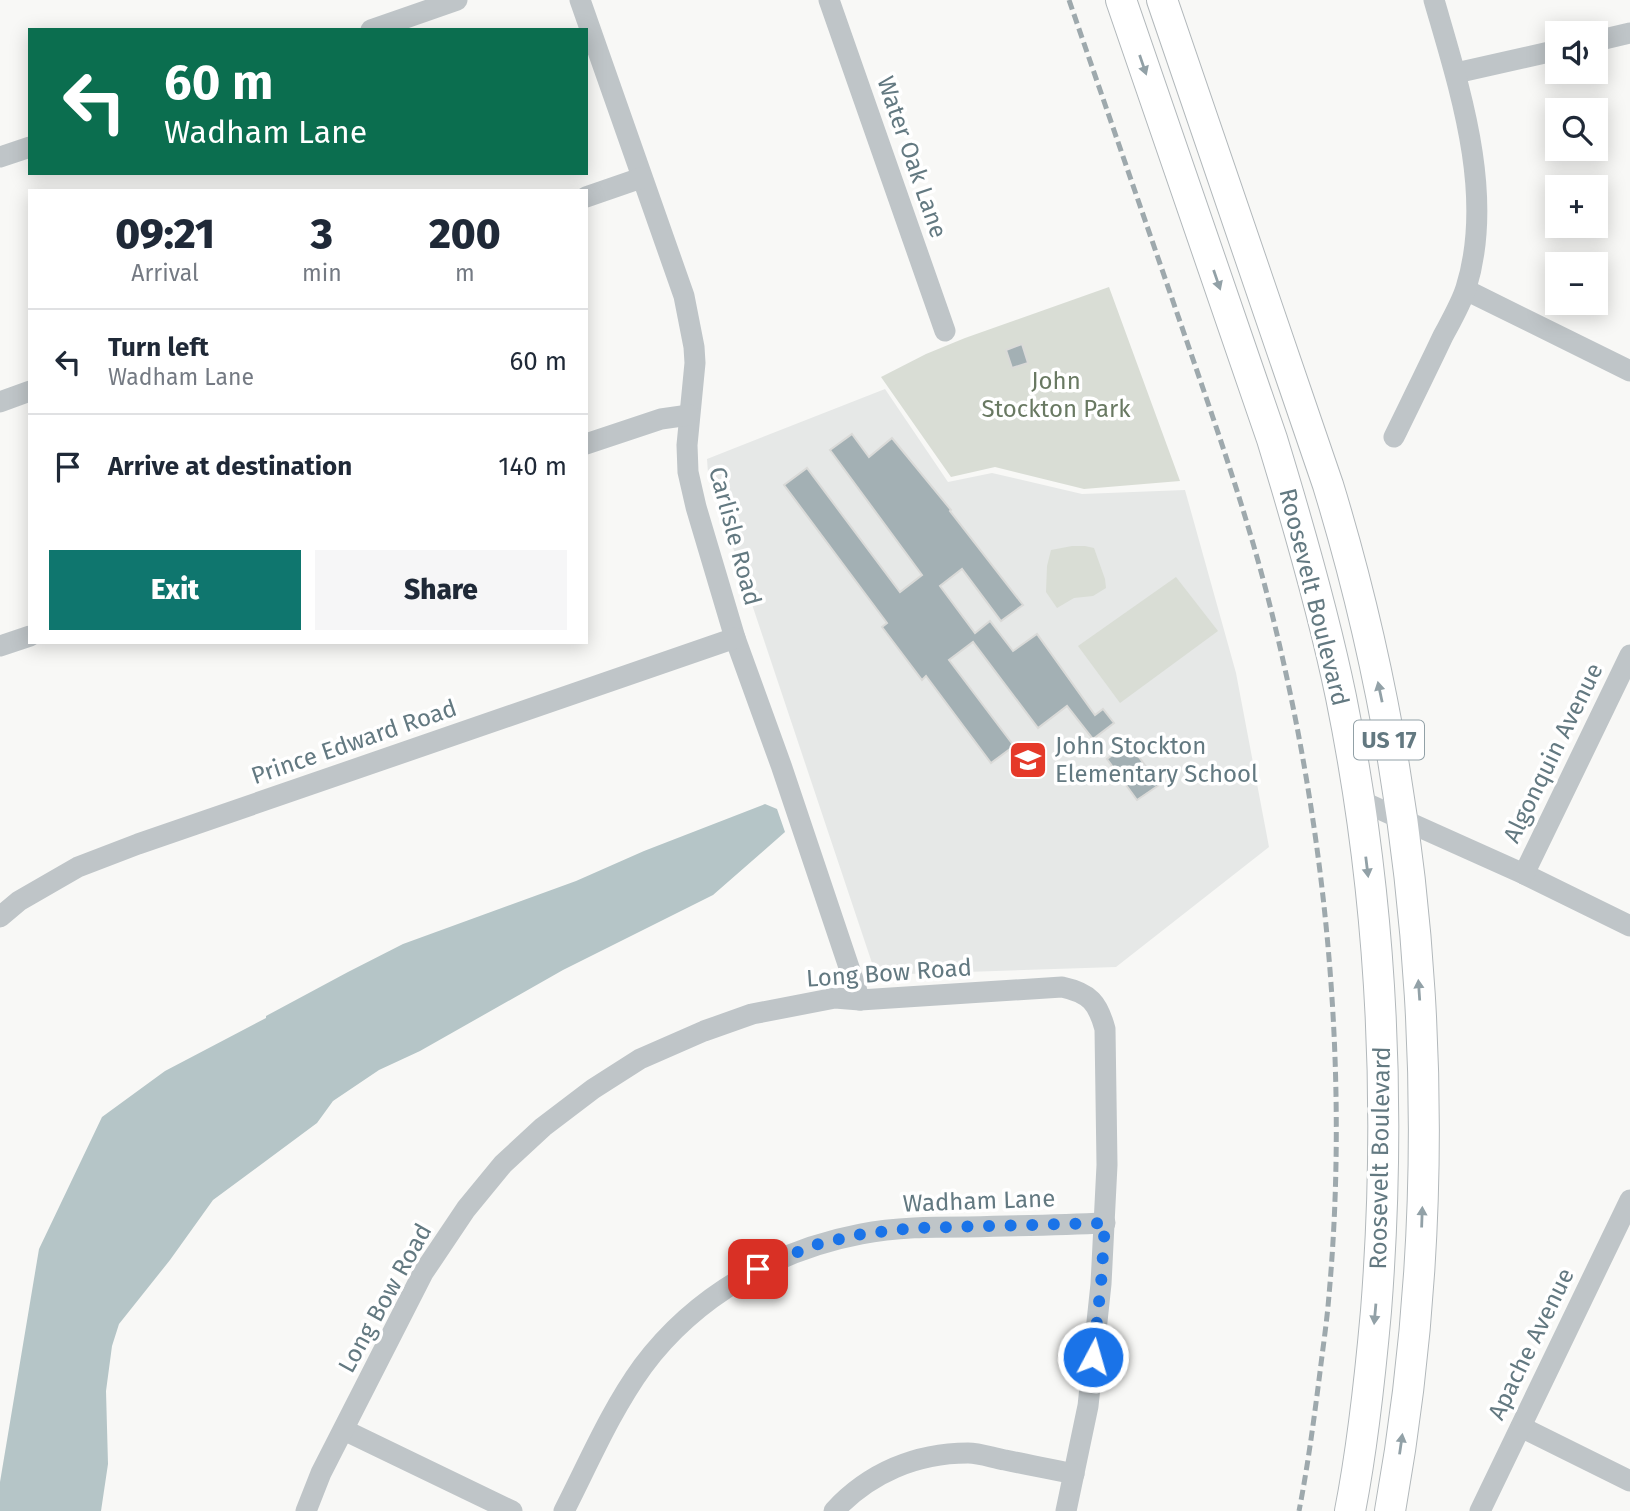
<!DOCTYPE html>
<html lang="en">
<head>
<meta charset="utf-8">
<style>
  body { margin:0; font-family:"Fira Sans",sans-serif; background:#f6f6f7; color:#1f2937; height:100vh; display:flex; flex-direction:column; font-size:26px; white-space:nowrap }
  * { box-sizing:border-box; margin:0 }
  p { font-size:23px; color:#747a83 }
  .icon { flex:none; width:38px; height:38px; fill:none; stroke:currentColor; stroke-width:2; stroke-linecap:round; stroke-linejoin:round }
  .map { position:relative; flex:1; overflow:hidden }
  .panel { position:absolute; left:28px; top:189px; width:560px; height:455px; display:flex; flex-direction:column; background:#fff; border-radius:0px; box-shadow:0 4px 18px #0003 }
  .panel>* { flex:none }
  .hud { position:absolute; left:28px; top:28px; width:560px; height:147px; border-radius:0px; box-shadow:0 4px 18px #0003; background:#0b6e4f; color:#fff; overflow:hidden }
  .tools { position:absolute; left:1545px; top:21px; display:grid; gap:14px }
  .tools a { display:grid; place-items:center; width:63px; height:63px; border-radius:0px; background:#fff; box-shadow:0 4px 18px #0003; font-size:35px }
  .pin { position:absolute; display:grid; place-items:center; width:60px; height:60px; color:#fff; margin:-30px; border-radius:14px; box-shadow:0 4px 10px #0006 }
  .me { position:absolute; width:77px; margin:-38px; rotate:6deg; stroke-linejoin:round; filter:drop-shadow(0 0 5px #0008) }
  .turn { display:flex; align-items:center; gap:24px; height:147px; padding:0 21px; font-size:32px }
  .turn .icon { width:91px; height:91px; stroke-width:2.5 }
  .turn b { display:block; font-size:49px; line-height:60px }
  .eta { display:flex; justify-content:space-evenly; align-items:center; height:119px; text-align:center }
  .eta b { font-size:42px; font-weight:800; line-height:49px }
  .action { display:flex; gap:14px; margin-top:auto; padding:14px 21px }
  .action a { flex:1; height:80px; border-radius:0px; background:#0f766e; color:#fff; font-size:28px; font-weight:800; line-height:80px; text-align:center }
  .action a+a { background:#f6f6f7; color:#1f2937 }
  ul { padding:0; list-style:none }
  li { display:flex; align-items:center; gap:21px; height:105px; padding:0 21px; border-top:2px solid #e0e1e3 }
  li div { flex:1 }
  li b { display:block; font-size:26px }
  li em { font-style:normal }
  .map>svg:first-child { display:block }
  .built { fill:#e6e8e7 }
  .green { fill:#d9ddd5 }
  .water { fill:#b5c5c7 }
  .building { fill:#a3b0b4; stroke:#dadad8; stroke-width:2 }
  .lines { fill:none; stroke-linecap:round; stroke-linejoin:round }
  .highway-casing { stroke:#b2b8bb; stroke-width:32 }
  .minor { stroke:#bfc5c8; stroke-width:21 }
  .highway { stroke:#fff; stroke-width:30 }
  .rail { stroke:#9ea9ad; stroke-width:5; stroke-dasharray:10 5; stroke-linecap:butt }
  .oneway { fill:#92a1a7 }
  .route { stroke:#1a73e8; stroke-width:12; stroke-dasharray:0 21.6 }
  .labels { text-anchor:middle; stroke-width:7; stroke-linejoin:round; paint-order:stroke }
  .shield { fill:#fff; stroke:#92a1a7; stroke-width:2 }
  .shield-label { font-size:23px; font-weight:bold; fill:#637981 }
  .street-label { font-size:24px; fill:#637981; stroke:#fff }
  .park-label { font-size:24px; fill:#697962; stroke:#fff }
  .poi-label { font-size:24px; fill:#637981; stroke:#fff; text-anchor:start }
</style>
</head>
<body>
<div class="map">
<svg width="1630" height="1511" viewBox="0 0 1630 1511">
  <rect width="100%" height="100%" fill="#f8f8f6"/>
  <path class="built" d="M885 389 948 482 992 473 1082 494 1185 490 1236 673 1269 847 1116 967 876 975 708 473 707 459Z"/>
  <g class="green">
    <path d="M1109 287 1180 481 1084 489 995 467 951 477 881 377 926 354 965 338Z"/>
    <path d="M1072 546H1085L1094 548 1105 579 1106 588 1093 596 1074 598 1057 608 1046 592 1047 566 1051 550Z"/>
    <path d="M1176 577 1218 631 1120 703 1078 646Z"/>
  </g>
  <path class="water" d="M765 804 777 809 785 832 713 895 563 970 420 1051 379 1070 333 1101 317 1123 213 1200 170 1260 119 1324 112 1346 106 1391 108 1464 101 1511H0V1482L39 1249 102 1117 165 1071 266 1018V1016L348 972 403 944 576 881 644 851Z"/>
  <g class="building">
    <path d="M1022 344 1028 363 1012 368 1006 350Z"/>
    <path d="M852 434 869 457 892 438 951 510 950 511 1023 605 1001 621 962 569 940 586 975 633 990 621 1013 651 1037 634 1095 715 1103 709 1114 723 1093 739 1067 706 1038 728 973 642 949 660 1014 746 991 763 926 676 922 680 882 627 887 623 784 485 807 468 900 592 922 575 830 450Z"/>
    <path d="M1129 743 1159 785 1137 800 1107 759Z"/>
  </g>
  <g class="lines">
    <g class="highway-casing">
      <g id="highway">
        <path d="M1121 0 1272 439C1298 524 1323 610 1341 697 1382 899 1392 1106 1376 1311 1370 1378 1363 1445 1350 1511"/>
        <path d="M1162 0 1328 485C1429 815 1451 1171 1390 1511"/>
      </g>
    </g>
    <g class="minor">
      <path d="M580 0 684 296 694 347 695 363 687 445 688 472 696 507 735 638 781 765 860 1000"/>
      <path d="M829 0 945 331"/>
      <path d="M371 30 457 0"/>
      <path d="M1596 41 1630 33"/>
      <path d="M1456 73 1558 50"/>
      <path d="M0 157 30 147"/>
      <path d="M586 197 641 178"/>
      <path d="M1466 290 1630 371"/>
      <path d="M0 402 30 391"/>
      <path d="M1394 437C1410 404 1427 370 1443 336 1451 321 1461 304 1466 288 1495 195 1460 90 1434 0"/>
      <path d="M586 444 661 419 689 415"/>
      <path d="M0 646 30 636"/>
      <path d="M1359 800 1524 874 1630 926"/>
      <path d="M1524 874 1630 655"/>
      <path d="M0 917 19 901 78 867 138 844 735 638"/>
      <path d="M1521 1427 1630 1481"/>
      <path d="M344 1430 512 1511"/>
      <path d="M306 1511 321 1473 423 1273 466 1209 503 1164 543 1127 593 1089 640 1059 704 1031 752 1014 835 998 860 1000 1062 987C1090 993 1098 1003 1105 1029L1107 1165 1101 1284 1088 1406 1066 1511"/>
      <path d="M564 1511C589 1462 611 1410 643 1366 695 1296 776 1250 861 1234 896 1227 932 1227 967 1227 1013 1226 1059 1225 1105 1223"/>
      <path d="M834 1511C869 1473 916 1453 968 1453 980 1453 993 1458 1005 1460 1028 1465 1051 1469 1074 1474"/>
      <path d="M1480 1511 1630 1200"/>
    </g>
    <use href="#highway" class="highway"/>
    <path class="rail" d="M1069 0C1108 113 1147 226 1186 339 1218 432 1251 526 1274 622 1327 838 1349 1073 1329 1295 1327 1321 1323 1347 1320 1372 1314 1419 1308 1465 1299 1511"/>
  </g>
  <defs><path id="oneway-solid" d="M-6-.8H1V-3.2L6.5 0L1 3.2V.8H-6Z" transform="scale(1.75)"/></defs>
  <g class="oneway">
    <use href="#oneway-solid" transform="translate(1143 65) rotate(71)"/>
    <use href="#oneway-solid" transform="translate(1217 280) rotate(71)"/>
    <use href="#oneway-solid" transform="translate(1380 692) rotate(-102)"/>
    <use href="#oneway-solid" transform="translate(1367 867) rotate(83)"/>
    <use href="#oneway-solid" transform="translate(1419 990) rotate(-94)"/>
    <use href="#oneway-solid" transform="translate(1422 1217) rotate(-88)"/>
    <use href="#oneway-solid" transform="translate(1375 1314) rotate(95)"/>
    <use href="#oneway-solid" transform="translate(1401 1444) rotate(-82)"/>
  </g>
  <g class="lines">
    <path class="route" d="M758 1269 814 1245 862 1234 914 1228 1105 1223 1101 1284 1093 1357"/>
  </g>
  <defs>
    <g id="school-square" transform="scale(2.0125)"><rect x="-9" y="-9" width="18" height="18" rx="4" fill="#e53929" stroke="#fff"/><path d="M0-5L7-2L0 1L-7-2ZM-4 1L0 2.5L4 1V4Q0 6-4 4Z" fill="#fff"/></g>
  </defs>
  <g fill-rule="evenodd">
    <use href="#school-square" x="1028" y="760"/>
  </g>
  <g class="labels">
    <rect class="shield" x="1354" y="720.5" width="70" height="39" rx="5"/>
    <g class="shield-label">
      <text x="1389" y="748">US 17</text>
    </g>
    <g class="street-label">
      <text transform="translate(912 157) rotate(71)" y="8">Water Oak Lane</text>
      <text transform="translate(735 536) rotate(75)" y="8">Carlisle Road</text>
      <text transform="translate(1314 597) rotate(76)" y="8">Roosevelt Boulevard</text>
      <text transform="translate(354 742) rotate(-19)" y="8">Prince Edward Road</text>
      <text transform="translate(1553 753) rotate(-64)" y="8">Algonquin Avenue</text>
      <text transform="translate(889 973) rotate(-4)" y="8">Long Bow Road</text>
      <text transform="translate(1380 1158) rotate(-89)" y="8">Roosevelt Boulevard</text>
      <text transform="translate(979 1201) rotate(-2)" y="8">Wadham Lane</text>
      <text transform="translate(385 1298) rotate(-61)" y="8">Long Bow Road</text>
      <text transform="translate(1531 1344) rotate(-64)" y="8">Apache Avenue</text>
    </g>
    <g class="park-label">
      <text x="1056" y="389">John<tspan x="1056" dy="28">Stockton Park</tspan></text>
    </g>
    <g class="poi-label">
      <text x="1055" y="754">John Stockton<tspan x="1055" dy="28">Elementary School</tspan></text>
    </g>
  </g>
</svg>
<div class="tools">
<a><svg class="icon" aria-label="sound" viewBox="0 0 24 24"><path d="M4 9h4l5-4v14l-5-4H4zM17 9q2 3 0 6"/></svg></a>
<a><svg class="icon" aria-label="search" viewBox="0 0 24 24"><circle cx="10" cy="10" r="6"/><path d="M15 15l6 6"/></svg></a>
<a>+</a>
<a>−</a>
</div>
<div class="pin" style="left:758px;top:1269px;background:#d93025"><svg class="icon" aria-label="arrive" viewBox="0 0 24 24"><path d="M6 21V4h12l-3 4 3 4H6"/></svg></div>
<svg class="me" style="left:1093px;top:1357px" viewBox="-20 -20 40 40"><circle r="17" fill="#1a73e8" stroke="#fff" stroke-width="3"/><path d="M0-11L8 9 0 5-8 9z" fill="#fff"/></svg>
<div class="hud">
<div class="turn"><svg class="icon" aria-label="left" viewBox="0 0 24 24"><path d="M17 20v-9H6M10 6l-5 5 5 5"/></svg><div><b>60 m</b>Wadham Lane</div></div>
</div>
<section class="panel">
<div class="eta">
<div><b>09:21</b><p>Arrival</p></div>
<div><b>3</b><p>min</p></div>
<div><b>200</b><p>m</p></div>
</div>
<ul>
<li><svg class="icon" aria-label="left" viewBox="0 0 24 24"><path d="M17 20v-9H6M10 6l-5 5 5 5"/></svg><div><b>Turn left</b><p>Wadham Lane</p></div><em>60 m</em></li>
<li><svg class="icon" aria-label="arrive" viewBox="0 0 24 24"><path d="M6 21V4h12l-3 4 3 4H6"/></svg><div><b>Arrive at destination</b></div><em>140 m</em></li>
</ul>
<div class="action"><a>Exit</a><a>Share</a></div>
</section>
</div>
</body>
</html>
